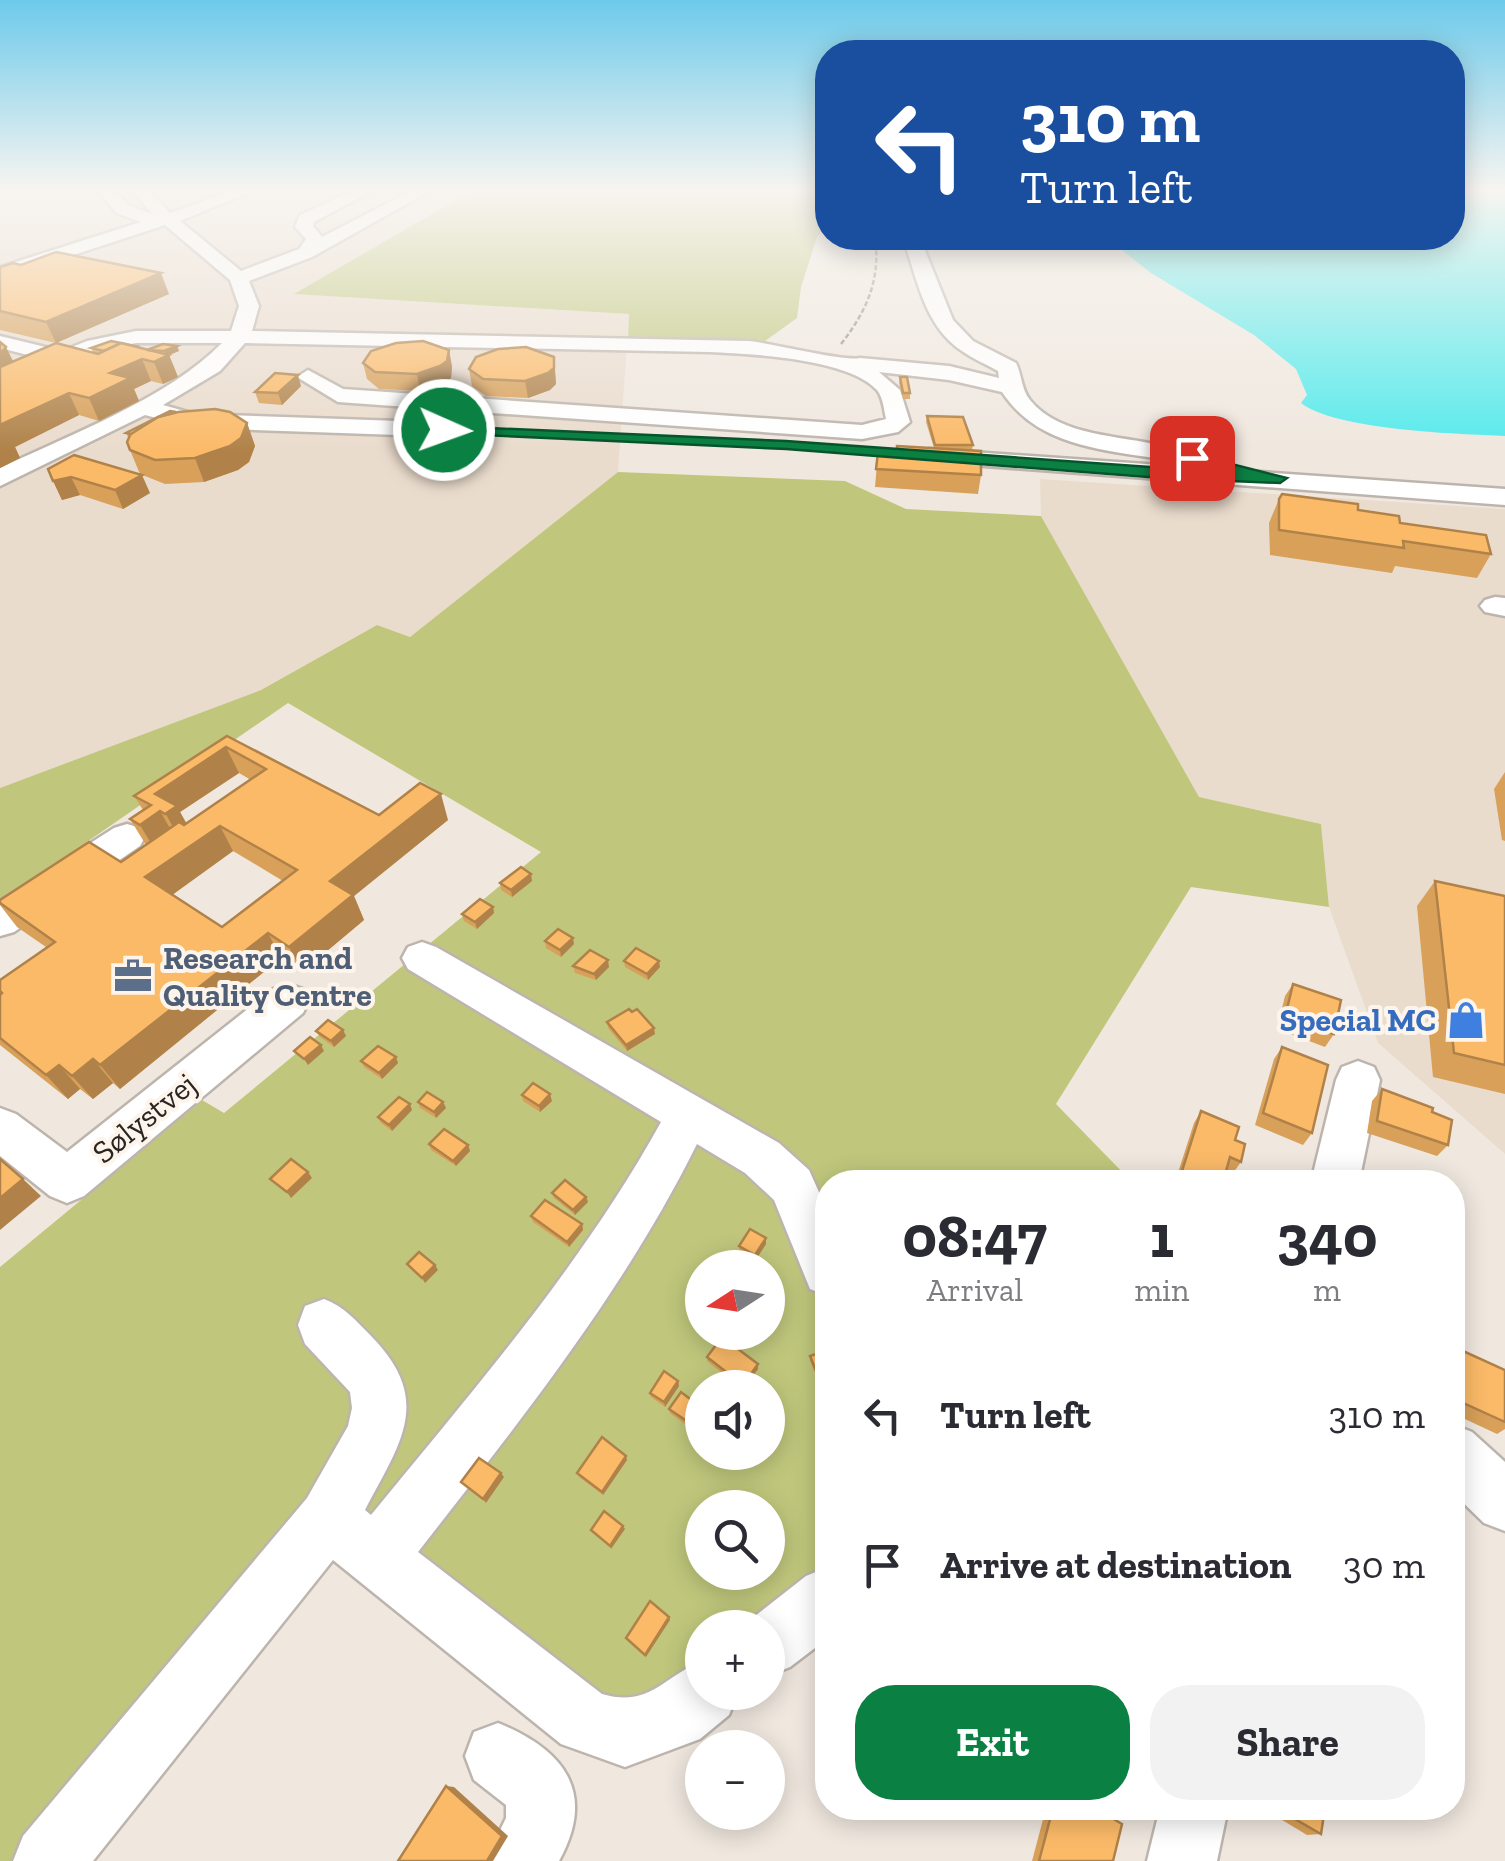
<!DOCTYPE html>
<html lang="en">
<head>
<meta charset="utf-8">
<style>
  body { margin:0; font-family:"Zilla Slab",serif; background:#f2f2f3; color:#2b2b33; height:100vh; display:flex; flex-direction:column; font-size:38px; white-space:nowrap }
  * { box-sizing:border-box; margin:0 }
  p { font-size:32px; color:#7c7c81 }
  .icon { flex:none; width:55px; height:55px; fill:none; stroke:currentColor; stroke-width:2; stroke-linecap:round; stroke-linejoin:round }
  .map { position:relative; flex:1; overflow:hidden }
  .panel { position:absolute; left:815px; top:1170px; width:650px; height:650px; display:flex; flex-direction:column; background:#fff; border-radius:40px; box-shadow:0 5px 25px #0003 }
  .panel>* { flex:none }
  .guide { position:absolute; left:815px; top:40px; width:650px; height:210px; border-radius:40px; box-shadow:0 5px 25px #0003; background:#1a4fa0; color:#fff; overflow:hidden }
  .needle { width:65px; rotate:258deg }
  .fabs { position:absolute; left:685px; top:1250px; display:grid; gap:20px }
  .fabs a { display:grid; place-items:center; width:100px; height:100px; border-radius:50%; background:#fff; box-shadow:0 5px 25px #0003; font-size:50px }
  .pin { position:absolute; display:grid; place-items:center; width:85px; height:85px; color:#fff; margin:-42px; border-radius:20px; box-shadow:0 5px 15px #0006 }
  .me { position:absolute; width:110px; margin:-55px; rotate:92deg; stroke-linejoin:round; filter:drop-shadow(0 0 8px #0008) }
  .turn { display:flex; align-items:center; gap:35px; height:210px; padding:0 40px; font-size:45px }
  .turn .icon { width:130px; height:130px; stroke-width:2.5 }
  .turn b { display:block; font-size:70px; line-height:85px }
  .eta { display:flex; justify-content:space-evenly; align-items:center; height:170px; text-align:center }
  .eta b { font-size:60px; font-weight:700; line-height:70px }
  .primary-button { display:flex; gap:20px; margin-top:auto; padding:20px 40px }
  .primary-button a { flex:1; height:115px; border-radius:40px; background:#0b8043; color:#fff; font-size:40px; font-weight:700; line-height:115px; text-align:center }
  .primary-button a+a { background:#f2f2f3; color:#2b2b33 }
  ul { padding:0; list-style:none }
  li { display:flex; align-items:center; gap:30px; height:150px; padding:0 40px }
  li div { flex:1 }
  li b { display:block; font-size:38px }
  li em { font-style:normal }
  .map>svg:first-child { display:block }
  .built { fill:#eadccd }
  .green { fill:#c0c77c; fill-rule:evenodd }
  .water { fill:#55eaec }
  .lines { fill:none; stroke-linecap:round; stroke-linejoin:round }
  .minor-casing { stroke:#bdb5ad; stroke-width:5 }
  .path { stroke:#958f89; stroke-width:2.5; stroke-dasharray:5 2.5; stroke-linecap:butt }
  .minor { fill:#fff; fill-rule:evenodd }
  .wall { fill:#d8a059; fill-rule:evenodd }
  .shaded-wall { fill:#b08249 }
  .building { fill:#fbba68; stroke:#b08249; stroke-width:2.5; fill-rule:evenodd }
  .route { fill:#0b8043; stroke:#07532c; stroke-width:2.5 }
  .labels { text-anchor:middle; stroke-width:8; stroke-linejoin:round; paint-order:stroke }
  .service-label { font-size:32px; font-weight:bold; fill:#4e5e75; stroke:#fdf5ec; text-anchor:start }
  .shop-label { font-size:32px; font-weight:bold; fill:#366cbe; stroke:#fdf5ec; text-anchor:end }
  .street-label { font-size:32px; fill:#282522; stroke:#fdf5ec }
</style>
</head>
<body>
<div class="map">
<svg width="1505" height="1861" viewBox="0 0 1505 1861">
  <rect width="100%" height="100%" fill="#f0e8df"/>
  <g class="built">
    <path d="M0 192H470L296 294 629 314 618 472 410 637 377 625 261 690 0 788Z"/>
    <path d="M1040 479 1505 509V1154L1378 1043 1329 907 1321 824 1199 797 1041 516Z"/>
  </g>
  <g class="green">
    <path d="M470 192H827V224L817 237 801 287 797 318 765 341 628 338 629 314 294 294Z"/>
    <path d="M618 472 845 481 906 509 1041 516 1199 797 1321 824 1329 907 1191 887 1056 1104 1132 1182H828L827 1566 748 1627 702 1628V1663L642 1709 584 1702 324 1476 11 1861H0V1267L202 1100 224 1113 541 852 288 703 0 902V788L261 690 377 625 410 637ZM702 1268H768V1332H702ZM702 1388H768V1452H702ZM702 1508H768V1572H702Z"/>
  </g>
  <path class="water" d="M1453 192H1505V436C1459 434 1335 430 1301 403L1307 395 1296 369 1254 335 1151 273 1117 246 1112 238H1452Z"/>
  <g class="lines">
    <g class="minor-casing">
      <g id="minor">
        <path d="M100 192H116L128 205 152 214 134 192H150L170 213 229 192H250L180 221 241 271 299 249 306 239 295 227 300 215 350 192H370L314 222 313 226 322 237 409 192H428L312 257 249 281 259 306 252 331 748 341C772 343 845 362 860 358L949 366 999 378 998 371C986 364 973 359 962 351 924 326 917 278 903 238H920L953 320 973 341 1016 363C1022 375 1021 389 1030 400 1060 437 1120 435 1163 446L1166 451 1154 458C1097 449 1036 444 1002 392L949 380 879 372 900 390 910 422 898 432 862 439 338 402 297 377 308 370 343 389 862 425 886 419C884 410 883 397 877 390 848 358 750 354 710 352L245 343 220 371 163 405 195 414 486 424 498 431 486 438 194 428 145 415 0 486V468C71 434 167 399 222 343H136L100 350 0 394V379L44 359 0 348V336L62 351 87 341 136 331H231L239 306 230 280 165 225 0 279V267L141 222 116 213Z"/>
        <path d="M929 449 1505 489V505L920 461 917 456Z"/>
        <path d="M1495 597 1505 598V616L1485 612 1480 606 1485 600Z"/>
        <path d="M127 824 140 828 145 837 140 846 14 932 0 936V901L114 828Z"/>
        <path d="M422 942 436 947 779 1143 809 1170 828 1212V1296L810 1289 774 1200 745 1173 697 1144C623 1293 520 1421 418 1552L602 1694C649 1708 663 1677 702 1661V1692H738L729 1715 700 1739 625 1767 561 1744 333 1560 93 1861H13L23 1836 307 1498 348 1426 352 1408 350 1392 305 1344 298 1325 305 1306 324 1299C345 1307 356 1321 372 1337 434 1401 400 1443 365 1510L371 1515C474 1389 582 1265 661 1122L408 969 402 958 408 947Z"/>
        <path d="M288 984 303 989 309 1001 303 1013 84 1196 67 1203 50 1196 0 1156V1108L16 1114 67 1152 273 989Z"/>
        <path d="M1358 1061 1374 1067 1380 1080 1359 1182H1311L1336 1080 1342 1067Z"/>
        <path d="M1452 1424 1472 1432 1505 1462V1531L1484 1523 1452 1492Z"/>
        <path d="M828 1567V1638L790 1667 768 1676V1628H744L746 1623 806 1576Z"/>
        <path d="M498 1723C564 1750 597 1792 559 1861H485L506 1818V1805L474 1780 465 1756 474 1732Z"/>
        <path d="M1160 1808H1228L1217 1861H1147Z"/>
      </g>
    </g>
    <path class="path" d="M841 344C866 312 881 280 875 238"/>
    <use href="#minor" class="minor"/>
  </g>
  <g class="wall">
    <path d="M0 267 169 294 56 343 0 330Z"/>
    <path d="M0 342 13 362 93 352 91 348 148 350 177 346 179 351 169 355 178 377 163 384 151 381 134 389 139 401 99 421 79 415 15 447 20 458 0 468Z"/>
    <path d="M449 350 452 367 451 378 444 383 420 391 379 389 367 379 363 363Z"/>
    <path d="M554 357 556 384 550 390 528 398 486 396 472 386 469 369Z"/>
    <path d="M900 377 910 393V399H903L899 383Z"/>
    <path d="M301 386 282 405 259 403 255 392Z"/>
    <path d="M927 416 973 445 972 450 981 475 978 494 875 487 878 452 897 453 934 448 926 422Z"/>
    <path d="M247 423 255 446 249 462 238 470 204 482 165 484 140 474 130 450 129 439 126 433Z"/>
    <path d="M48 469 150 493 123 509 80 495 62 500Z"/>
    <path d="M1279 499 1358 510 1491 554 1477 578 1395 566 1392 573 1270 555 1269 523Z"/>
    <path d="M227 736 379 815 448 820 354 896 364 920 302 972 281 958 120 1089 113 1083 93 1099 80 1089 68 1099 0 1045V980L46 947 17 927 0 905V900L121 862 146 845 130 819 143 810 134 796ZM239 773 251 780 187 824 180 812ZM233 851 283 881 222 927 172 895Z"/>
    <path d="M1505 772V841L1502 840 1494 789Z"/>
    <path d="M532 881 512 897 501 890 500 883Z"/>
    <path d="M1435 881 1505 896V1094L1433 1077 1417 906Z"/>
    <path d="M493 907 494 913 477 929 464 921 462 914Z"/>
    <path d="M545 941 574 944 561 957 546 948Z"/>
    <path d="M624 961 660 967 648 980 625 967Z"/>
    <path d="M573 966 609 967 596 980 575 973Z"/>
    <path d="M1293 984 1334 1034 1325 1047 1277 1029 1285 996Z"/>
    <path d="M632 1012 655 1034 627 1051 608 1028 607 1022Z"/>
    <path d="M343 1030 346 1036 334 1047 320 1037 316 1031Z"/>
    <path d="M1282 1047 1312 1133 1303 1145 1255 1125 1274 1059Z"/>
    <path d="M361 1061 398 1063 382 1079 364 1067Z"/>
    <path d="M1382 1089 1432 1112 1448 1145 1437 1156 1367 1133 1372 1101Z"/>
    <path d="M522 1095 552 1101 540 1112 523 1101Z"/>
    <path d="M418 1102H443L446 1108 436 1118 420 1108Z"/>
    <path d="M412 1110 392 1131 381 1123 378 1117Z"/>
    <path d="M1201 1111 1235 1140 1241 1162 1233 1173 1227 1171 1223 1182H1175L1194 1123Z"/>
    <path d="M429 1144 468 1145 470 1151 456 1166 431 1150Z"/>
    <path d="M552 1193 586 1197 588 1202 575 1215 554 1198Z"/>
    <path d="M531 1216 582 1224 583 1230 569 1247 533 1222Z"/>
    <path d="M766 1238V1244L755 1261 739 1252V1246Z"/>
    <path d="M1452 1346 1505 1370V1429L1497 1434 1452 1413Z"/>
    <path d="M828 1350 821 1387 810 1361V1356Z"/>
    <path d="M707 1357 758 1369 745 1388H741L707 1361Z"/>
    <path d="M678 1381 679 1386 665 1407 651 1397 650 1393Z"/>
    <path d="M702 1408V1424L697 1433 670 1413 669 1409Z"/>
    <path d="M627 1460 603 1495 579 1477 577 1473Z"/>
    <path d="M1046 1808H1095L1113 1861H1032Z"/>
    <path d="M1262 1808H1325L1321 1834 1307 1835Z"/>
  </g>
  <g class="shaded-wall">
    <path d="M161 273 169 294 56 343 46 322Z"/>
    <path d="M177 346 179 351 169 355 178 377 163 384 154 362 166 356 164 351Z"/>
    <path d="M6 347 14 363 0 378V354Z"/>
    <path d="M449 350 452 367 451 378 444 383 420 391 417 374Z"/>
    <path d="M554 357 556 384 550 390 528 398 525 381Z"/>
    <path d="M142 359 151 381 134 389 139 401 99 421 89 398 110 373Z"/>
    <path d="M298 375 301 386 282 405 278 393Z"/>
    <path d="M69 393 79 415 15 447 20 458 0 468V425Z"/>
    <path d="M247 423 255 446 249 462 238 470 204 482 195 458Z"/>
    <path d="M142 475 150 493 123 509 115 490Z"/>
    <path d="M71 477 80 495 62 500 53 481Z"/>
    <path d="M226 747 239 773 180 812 191 832 180 840 155 794Z"/>
    <path d="M441 794 448 820 354 896 364 920 302 972 289 947 330 881Z"/>
    <path d="M160 811 175 837 155 850 140 825Z"/>
    <path d="M220 826 233 851 161 903 145 877Z"/>
    <path d="M531 874 532 881 512 897 511 890Z"/>
    <path d="M493 907 494 913 477 929 475 922Z"/>
    <path d="M268 933 281 958 120 1089 100 1065Z"/>
    <path d="M573 938 574 944 561 957 560 950Z"/>
    <path d="M608 960 609 967 596 980 594 974Z"/>
    <path d="M659 961 660 967 648 980 647 974Z"/>
    <path d="M654 1028 655 1034 627 1051 626 1045Z"/>
    <path d="M343 1030 346 1036 334 1047 331 1041Z"/>
    <path d="M321 1045 324 1051 308 1065 304 1059Z"/>
    <path d="M396 1057 398 1063 382 1079 379 1073Z"/>
    <path d="M93 1059 113 1083 93 1099 72 1076Z"/>
    <path d="M59 1065 80 1089 68 1099 46 1075Z"/>
    <path d="M550 1094 552 1101 540 1112 539 1106Z"/>
    <path d="M443 1102 446 1108 436 1118 434 1112Z"/>
    <path d="M410 1104 412 1110 392 1131 389 1125Z"/>
    <path d="M468 1145 470 1151 456 1166 453 1161Z"/>
    <path d="M308 1172 312 1178 291 1198 287 1192Z"/>
    <path d="M23 1179 41 1196 0 1230V1198Z"/>
    <path d="M586 1197 588 1202 575 1215 573 1210Z"/>
    <path d="M582 1224 583 1230 569 1247 567 1242Z"/>
    <path d="M766 1238V1244L755 1261V1255Z"/>
    <path d="M435 1265 438 1270 425 1283 422 1278Z"/>
    <path d="M758 1364V1369L743 1388V1385Z"/>
    <path d="M678 1381 679 1386 665 1407 664 1402Z"/>
    <path d="M626 1456 627 1460 603 1495 602 1492Z"/>
    <path d="M501 1473 504 1477 486 1503 483 1499Z"/>
    <path d="M623 1526 625 1529 611 1549 610 1546Z"/>
    <path d="M669 1617 670 1620 646 1657 645 1655Z"/>
    <path d="M446 1786 454 1787 508 1836 493 1861H487Z"/>
  </g>
  <g class="building">
    <path d="M56 252 161 273 46 322 0 311V267L13 263 21 265Z"/>
    <path d="M111 341 140 347 121 343 104 351 91 348Z"/>
    <path d="M423 341 449 350 447 361 440 366 417 374 375 372 363 363 371 351 396 343Z"/>
    <path d="M0 342 6 347 0 354Z"/>
    <path d="M56 343 98 354 121 343 169 355 154 362 142 359 110 373 130 378 89 398 69 393 0 425V367Z"/>
    <path d="M163 344 177 346 164 351 147 350Z"/>
    <path d="M526 347 554 357V368L548 373 525 381 483 379 469 369 476 357 498 349Z"/>
    <path d="M275 373 298 375 278 393 255 392Z"/>
    <path d="M900 377H907L910 393H903Z"/>
    <path d="M215 409 230 412 247 423 241 438 230 446 195 458 155 460 130 450 127 442 131 433 158 417 178 412Z"/>
    <path d="M170 411 176 412 158 417 131 434 126 433Z"/>
    <path d="M927 416 963 417 973 445H935Z"/>
    <path d="M897 446 981 451V475L876 469 878 452 897 453Z"/>
    <path d="M74 455 142 475 115 490 71 477 53 481 48 469Z"/>
    <path d="M1282 494 1358 504V510L1399 516 1400 523 1486 535 1491 554 1403 541 1404 548 1279 530V499Z"/>
    <path d="M227 736 379 815 420 783 441 794 330 881 353 895 289 947 268 933 100 1065 93 1059 72 1076 59 1065 46 1075 0 1038V995L2 993 0 991V980L55 942 0 903V900L89 842 121 862 179 822 184 825 266 769 226 747 155 794 177 806 165 814 160 811 140 825 130 819 151 805 134 796ZM220 826 297 870 222 927 145 877Z"/>
    <path d="M521 867 531 874 511 890 500 883Z"/>
    <path d="M1435 881 1505 896V1065L1454 1053Z"/>
    <path d="M480 899 493 907 475 922 462 914Z"/>
    <path d="M558 929 573 938 560 950 545 941Z"/>
    <path d="M636 948 659 961 647 974 624 961Z"/>
    <path d="M590 950 608 960 594 974 573 966Z"/>
    <path d="M1293 984 1341 1000 1334 1034 1285 1017Z"/>
    <path d="M629 1009 632 1012 637 1009 654 1028 626 1045 607 1022Z"/>
    <path d="M328 1020 343 1030 331 1041 316 1031Z"/>
    <path d="M310 1037 321 1045 304 1059 294 1051Z"/>
    <path d="M378 1046 396 1057 379 1073 361 1061Z"/>
    <path d="M1282 1047 1328 1065 1312 1133 1263 1113Z"/>
    <path d="M533 1083 550 1094 539 1106 522 1095Z"/>
    <path d="M1382 1089 1433 1108 1432 1112 1452 1120 1448 1145 1377 1121Z"/>
    <path d="M427 1092 443 1102 434 1112 418 1102Z"/>
    <path d="M399 1097 410 1104 389 1125 378 1117Z"/>
    <path d="M1201 1111 1239 1127 1235 1140 1245 1144 1241 1162 1230 1157 1223 1182H1200L1181 1174Z"/>
    <path d="M444 1129 468 1145 453 1161 429 1144Z"/>
    <path d="M0 1159 23 1179 0 1198Z"/>
    <path d="M291 1159 308 1172 287 1192 270 1179Z"/>
    <path d="M565 1180 586 1197 573 1210 552 1193Z"/>
    <path d="M545 1200 582 1224 567 1242 531 1216Z"/>
    <path d="M750 1229 766 1238 755 1255 739 1246Z"/>
    <path d="M419 1252 435 1265 422 1278 407 1264Z"/>
    <path d="M722 1337 758 1364 743 1385 707 1357Z"/>
    <path d="M1452 1346 1505 1370V1422L1452 1398Z"/>
    <path d="M828 1350V1380L821 1383 810 1356Z"/>
    <path d="M664 1371 678 1381 664 1402 650 1393Z"/>
    <path d="M681 1392 702 1408V1419L697 1428 669 1409Z"/>
    <path d="M602 1437 626 1456 602 1492 577 1473Z"/>
    <path d="M479 1458 501 1473 483 1499 461 1482Z"/>
    <path d="M729 1501 737 1508H725Z"/>
    <path d="M604 1511 623 1526 610 1546 591 1530Z"/>
    <path d="M650 1601 669 1617 645 1655 626 1638Z"/>
    <path d="M446 1786 502 1836 487 1861H398Z"/>
    <path d="M1053 1808H1095L1122 1824 1113 1861H1039Z"/>
    <path d="M1276 1808H1325L1321 1834Z"/>
  </g>
  <linearGradient id="sky" x2="0" y2="1"><stop stop-color="#6dcaea"/><stop offset="0.42" stop-color="#f8f5f1"/><stop offset="1" stop-color="#f8f5f1" stop-opacity="0"/></linearGradient>
  <rect width="1505" height="452" fill="url(#sky)"/>
  <path class="route" d="M444 426 786 441 1235 473 1187 461V455L1192 454 1287 478 1280 483 1161 478 786 449 440 433 438 430Z"/>
  <defs>
    <g id="office-bare" transform="scale(3)"><path d="M-6-3h4V-5.5h4V-3h4V5H-6ZM-1-4.5V-3h2v-1.5ZM-6 0V1H6V0Z" fill="#5c6f8a" stroke="#fdf5ec" stroke-width="2.5" paint-order="stroke"/></g>
    <g id="shop-bare" transform="scale(3)"><path d="M-5-2.5h2.3a2.7 3.5 0 0 1 5.4 0H5L5.5 6h-11ZM-1.5-2.5h3a1.5 2.3 0 0 0-3 0Z" fill="#3f7fe0" stroke="#fdf5ec" stroke-width="2.5" paint-order="stroke"/></g>
  </defs>
  <g fill-rule="evenodd">
    <use href="#office-bare" x="133" y="976"/>
    <use href="#shop-bare" x="1466" y="1020"/>
  </g>
  <g class="labels">
    <g class="service-label">
      <text x="163" y="969">Research and<tspan x="163" dy="37">Quality Centre</tspan></text>
    </g>
    <g class="shop-label">
      <text x="1436" y="1031">Special MC</text>
    </g>
    <g class="street-label">
      <text transform="translate(144 1118) rotate(-39)" y="11">Sølystvej</text>
    </g>
  </g>
</svg>
<div class="fabs">
<a><svg class="needle" viewBox="-14 -14 28 28"><path d="M0-13l5 13h-10z" fill="#e53935"/><path d="M0 13l5-13h-10z" fill="#7c7c81"/></svg></a>
<a><svg class="icon" aria-label="sound" viewBox="0 0 24 24"><path d="M4 9h4l5-4v14l-5-4H4zM17 9q2 3 0 6"/></svg></a>
<a><svg class="icon" aria-label="search" viewBox="0 0 24 24"><circle cx="10" cy="10" r="6"/><path d="M15 15l6 6"/></svg></a>
<a>+</a>
<a>−</a>
</div>
<div class="pin" style="left:1192px;top:458px;background:#d93025"><svg class="icon" aria-label="arrive" viewBox="0 0 24 24"><path d="M6 21V4h12l-3 4 3 4H6"/></svg></div>
<svg class="me" style="left:444px;top:430px" viewBox="-20 -20 40 40"><circle r="17" fill="#0b8043" stroke="#fff" stroke-width="3"/><path d="M0-11L8 9 0 5-8 9z" fill="#fff"/></svg>
<div class="guide">
<div class="turn"><svg class="icon" aria-label="left" viewBox="0 0 24 24"><path d="M17 20v-9H6M10 6l-5 5 5 5"/></svg><div><b>310 m</b>Turn left</div></div>
</div>
<section class="panel">
<div class="eta">
<div><b>08:47</b><p>Arrival</p></div>
<div><b>1</b><p>min</p></div>
<div><b>340</b><p>m</p></div>
</div>
<ul>
<li><svg class="icon" aria-label="left" viewBox="0 0 24 24"><path d="M17 20v-9H6M10 6l-5 5 5 5"/></svg><div><b>Turn left</b></div><em>310 m</em></li>
<li><svg class="icon" aria-label="arrive" viewBox="0 0 24 24"><path d="M6 21V4h12l-3 4 3 4H6"/></svg><div><b>Arrive at destination</b></div><em>30 m</em></li>
</ul>
<div class="primary-button"><a>Exit</a><a>Share</a></div>
</section>
</div>
</body>
</html>
